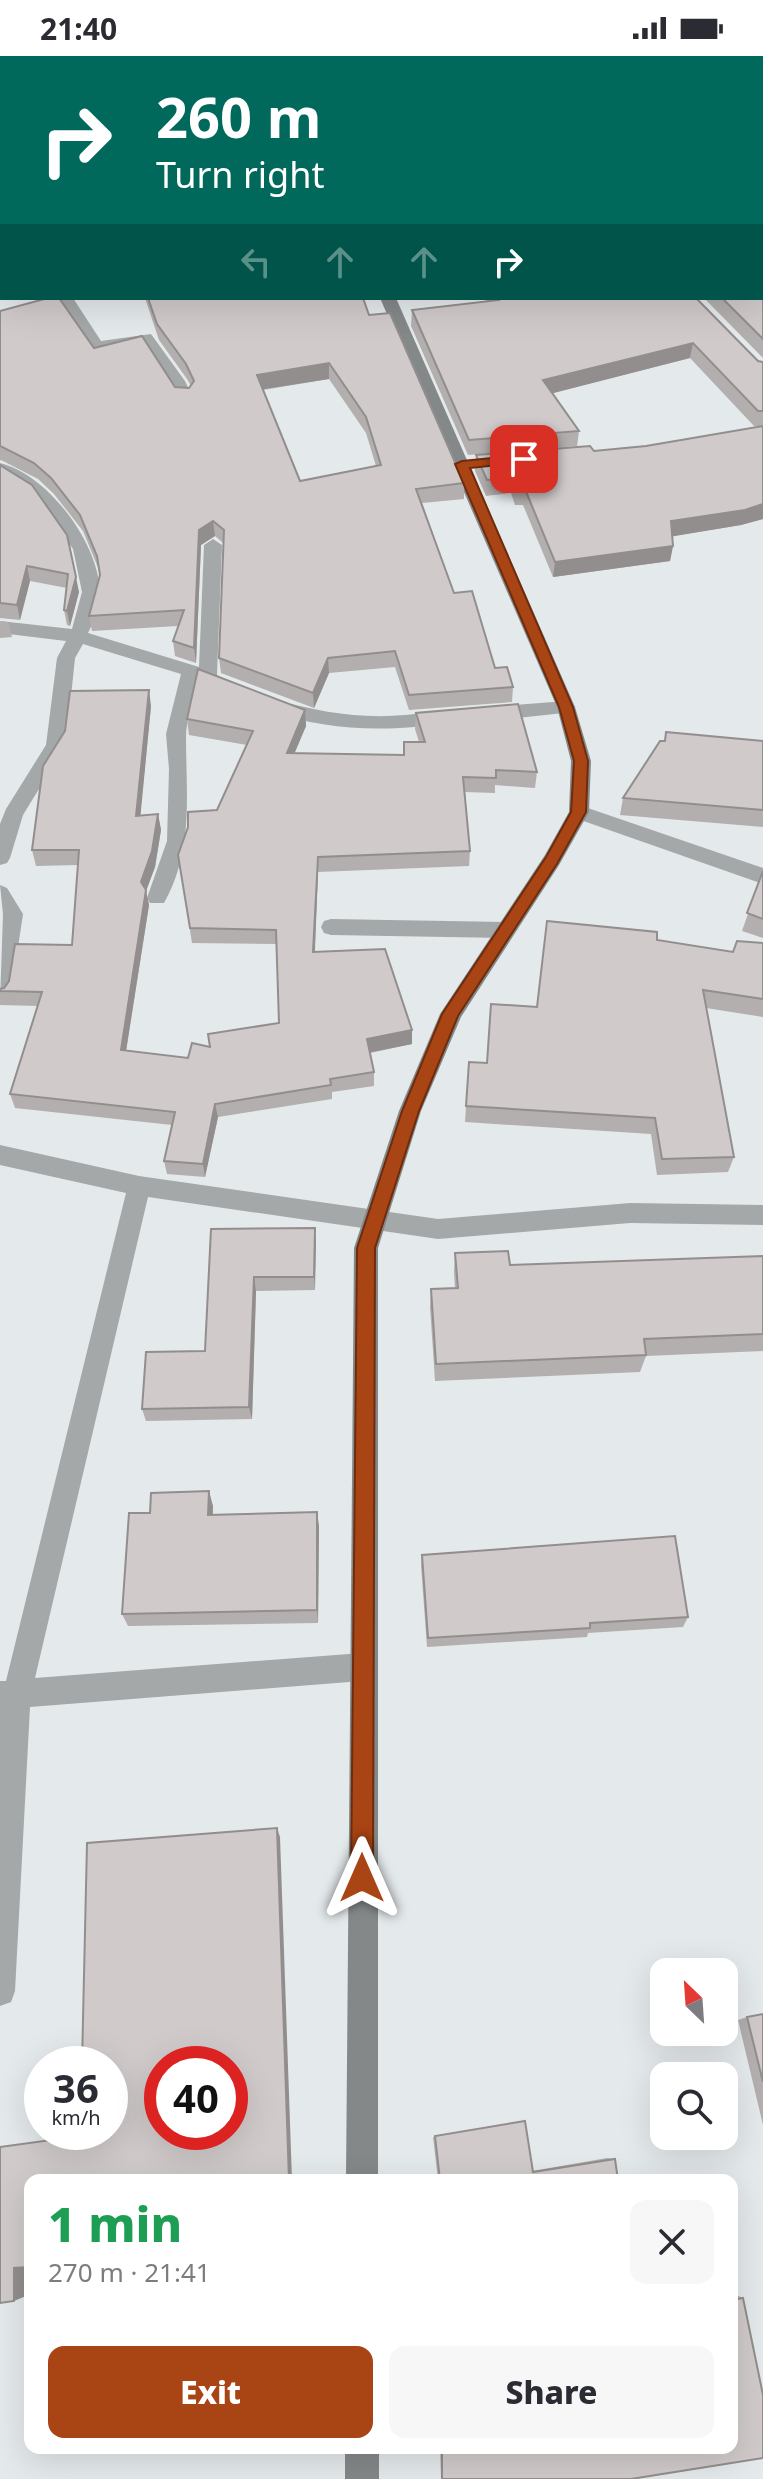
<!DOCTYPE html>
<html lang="en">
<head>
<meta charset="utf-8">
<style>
  body { margin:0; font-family:"Noto Sans",sans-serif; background:#f7f7f7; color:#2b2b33; height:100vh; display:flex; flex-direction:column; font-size:30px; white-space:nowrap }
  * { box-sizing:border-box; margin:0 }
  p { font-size:26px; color:#7c7c81 }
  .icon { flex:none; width:44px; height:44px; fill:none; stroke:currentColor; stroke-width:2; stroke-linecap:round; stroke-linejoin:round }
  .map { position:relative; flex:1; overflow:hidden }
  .drawer { position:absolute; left:24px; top:2118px; width:714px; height:280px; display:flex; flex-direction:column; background:#fff; border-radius:16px; box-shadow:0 8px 32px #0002 }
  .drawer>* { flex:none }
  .top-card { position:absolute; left:0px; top:0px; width:764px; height:244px; box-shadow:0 8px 32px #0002; background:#00695c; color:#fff; overflow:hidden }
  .needle { width:52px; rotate:335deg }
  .buttons { position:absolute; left:650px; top:1902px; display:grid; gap:16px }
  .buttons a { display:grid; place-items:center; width:88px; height:88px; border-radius:16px; background:#fff; box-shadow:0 8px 32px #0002; font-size:40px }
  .speed { position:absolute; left:24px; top:1990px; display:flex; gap:16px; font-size:40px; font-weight:700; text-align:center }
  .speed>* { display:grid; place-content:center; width:104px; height:104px; border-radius:50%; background:#fff; box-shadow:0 8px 32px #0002; line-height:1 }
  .speed small { font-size:20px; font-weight:400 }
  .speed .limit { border:12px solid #d22; background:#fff; color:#111 }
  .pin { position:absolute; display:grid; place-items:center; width:68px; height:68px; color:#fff; margin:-34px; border-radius:16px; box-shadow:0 4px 12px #0006 }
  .me { position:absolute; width:88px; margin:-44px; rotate:0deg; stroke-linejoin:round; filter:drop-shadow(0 0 6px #0008) }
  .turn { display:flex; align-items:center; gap:28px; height:168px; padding:0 24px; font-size:36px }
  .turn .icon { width:104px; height:104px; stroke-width:2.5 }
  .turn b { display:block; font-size:56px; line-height:68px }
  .lanes { display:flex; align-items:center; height:76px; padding:0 24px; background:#0003; justify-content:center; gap:40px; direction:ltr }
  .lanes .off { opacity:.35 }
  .round { display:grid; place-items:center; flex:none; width:84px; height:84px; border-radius:16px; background:#f7f7f7 }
  .head { display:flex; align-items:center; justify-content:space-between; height:136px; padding:0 24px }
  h1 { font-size:48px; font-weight:800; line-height:60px; color:#1e9e55 }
  .primary-button { display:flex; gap:16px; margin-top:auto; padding:16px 24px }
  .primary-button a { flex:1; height:92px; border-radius:16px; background:#a94414; color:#fff; font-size:32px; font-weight:800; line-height:92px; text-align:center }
  .primary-button a+a { background:#f7f7f7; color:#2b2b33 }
  .status { display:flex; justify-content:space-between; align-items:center; height:56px; padding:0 40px; background:#fff; direction:ltr }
  .status svg { height:22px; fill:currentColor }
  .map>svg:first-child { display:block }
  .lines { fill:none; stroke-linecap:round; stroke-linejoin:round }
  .street { fill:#a5a8a8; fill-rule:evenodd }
  .secondary { fill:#858889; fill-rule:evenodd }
  .wall { fill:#b3afae; fill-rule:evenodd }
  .shaded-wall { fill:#928e8d }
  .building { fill:#d0cbca; stroke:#928e8d; stroke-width:2; fill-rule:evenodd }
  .route { fill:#a94414; stroke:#6e2c0d; stroke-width:2 }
</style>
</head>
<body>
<div class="status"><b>21:40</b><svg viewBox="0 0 49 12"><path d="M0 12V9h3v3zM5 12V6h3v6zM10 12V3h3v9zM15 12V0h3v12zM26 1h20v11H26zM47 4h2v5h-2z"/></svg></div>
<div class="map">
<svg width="763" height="2423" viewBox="0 0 763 2423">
  <rect width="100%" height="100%" fill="#e4e9eb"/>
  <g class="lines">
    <g class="street">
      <path d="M0 0H7L8 2H2L0 7Z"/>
      <rect x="14" y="0" width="14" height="2"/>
      <path d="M57 242H73L101 285 151 278 185 325 193 342 191 345H179L141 286 91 293Z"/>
      <path d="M0 407C48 419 98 486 100 535 100 547 94 566 88 577L199 611 204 489 213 483 222 489 217 619 236 631 227 637 198 625C194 643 186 663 186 681 186 739 194 794 164 847H150L147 842 167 785 169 713 166 678 181 618 83 588 75 602 66 689 23 759 10 802 7 807 0 809V768L6 753 46 689 57 602 66 585 0 577V565L72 573 82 536 73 493 37 442 0 419Z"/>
      <path d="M276 644C320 656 359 663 405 659 419 658 448 648 458 661 450 671 435 669 423 670 369 676 321 672 269 655L267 650Z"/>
      <path d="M566 645 575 651 573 656 489 665 480 658 489 651Z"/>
      <path d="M579 749 763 812V828L572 761 569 756 572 751Z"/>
      <path d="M0 829 7 832 23 858 11 938 8 944 0 946 3 858Z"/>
      <path d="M331 863 505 866 512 868 515 874 512 880 505 882 331 879 324 877 321 871 324 865Z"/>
      <path d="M0 1089 139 1120 438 1163 630 1147 763 1149V1169L630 1167 438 1183 148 1141 35 1622 362 1597 372 1601 376 1611 372 1621 362 1625 30 1651 15 1935 11 1946 0 1950V1625H6L126 1137 0 1109Z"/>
    </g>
    <g class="secondary">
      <rect x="762" y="168" width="1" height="8"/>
      <rect x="0" y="204" width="2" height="8"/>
      <path d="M380 242H396L575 651 591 705 589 756 559 809 461 961 421 1055 378 1192V2124H346L354 1192 399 1055 440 958 545 799 569 756 571 705 557 651Z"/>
      <rect x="345" y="2392" width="34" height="31"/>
    </g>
  </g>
  <g class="wall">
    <rect x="0" y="47" width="2" height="137"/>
    <path d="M763 175V302L704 242H762Z"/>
    <path d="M145 242H363L369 259 464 427V443L422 447 454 537 495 612 513 631 512 646 409 654 395 611 329 617 314 652 221 617 219 602 223 487 215 480 201 489 196 607 175 600 173 585 178 570 92 575 89 560 100 519 99 514 83 475 54 438 38 423 1 404 0 405V255L94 292 175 331 189 332 191 330 187 323 159 284ZM329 323 366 377 376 410 300 425 263 334Z"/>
    <path d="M484 242H696L758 305 763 306V370H754L690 302 552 337 579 375 577 390 468 399 411 270 412 254 486 245Z"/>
    <path d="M763 370V463L741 469 672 480 673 490 670 505 553 521 523 449H515L511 437 486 440 475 415 476 399 594 395 646 390Z"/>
    <path d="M0 409 79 536 70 570 67 569 64 554 67 532 30 525 20 564 0 562Z"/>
    <path d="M0 565 8 566 12 581 0 582Z"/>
    <path d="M151 650 140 759 158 758 161 774 155 811 146 835 149 849 126 995 188 1002 210 991 279 967 277 888 192 887 178 799 217 754 247 689 189 679 187 663 305 654 306 670 294 697 404 699 419 686 415 673 416 657 537 716 535 732 495 729V737L465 736 470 795 469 810 318 816 315 896 412 988 370 997 374 1016V1030L332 1036V1043L218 1061 205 1121 167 1118 164 1105 172 1069 15 1052 10 1038 38 950 0 949V933L4 932 72 889 78 809 36 810 32 794Z"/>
    <path d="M666 676 763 685V771L620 759 623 742 664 685Z"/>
    <path d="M763 815V882L742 875Z"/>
    <path d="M657 884 733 896 763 887V961L706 952 734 1101 728 1116 657 1119 651 1078 465 1066 469 1006 487 1007 537 951Z"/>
    <path d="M315 1172V1234L256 1235 252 1363 146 1365 142 1353 205 1295 211 1173Z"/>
    <path d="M455 1197 510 1209 763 1200V1295L646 1300 640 1316 435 1325 430 1251 431 1233 455 1232 454 1216Z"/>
    <path d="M213 1450V1458L319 1470 318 1567 128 1570 122 1558 150 1457Z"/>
    <path d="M422 1499 688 1561 683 1571 588 1577 587 1581 427 1591 421 1509Z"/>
    <path d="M763 1958V2069L738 1964 747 1961Z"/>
    <path d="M525 2065 532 2115 607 2102 615 2103 618 2124H438L433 2081Z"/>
    <path d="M732 2237 743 2242 763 2339V2402L631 2423H441L440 2392H732Z"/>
  </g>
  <g class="shaded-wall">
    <path d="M693 287 690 302 542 340 543 324Z"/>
    <path d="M329 307V323L258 334 257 319Z"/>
    <path d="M763 448V463L741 469 669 481 671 465Z"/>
    <path d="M213 465 215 480 201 489 196 607 194 592 199 474Z"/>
    <path d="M673 490 670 505 553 521 555 506Z"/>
    <path d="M27 510 30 525 20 564 17 549Z"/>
    <path d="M76 521 79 536 70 570 67 555Z"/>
    <path d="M328 602 329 617 314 652 313 637Z"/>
    <path d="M149 634 151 650 139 775 136 760Z"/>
    <path d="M305 654 306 670 288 713 287 697Z"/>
    <path d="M158 758 161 774 155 811 146 835 149 849 124 1008 121 994 141 826Z"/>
    <path d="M318 801V816L314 911 313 896Z"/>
    <path d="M412 974V988L367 997V983Z"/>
    <path d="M215 1048 218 1061 205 1121 203 1108Z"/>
    <path d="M315 1172 316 1186 315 1234 314 1221Z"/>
    <path d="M254 1221 256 1235 252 1363 249 1351Z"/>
    <path d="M209 1435 213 1450 212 1473 208 1459Z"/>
    <path d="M317 1456 319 1470 318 1567 317 1554Z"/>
    <path d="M277 1772 280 1781 292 2124H289Z"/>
    <path d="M25 2209 26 2240 14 2245V2212Z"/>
  </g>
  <g class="building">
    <path d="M27 0H763V13H762V2H26Z"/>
    <path d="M762 14 763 18 762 118Z"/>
    <rect x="0" y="47" width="2" height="121"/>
    <path d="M762 174 763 175V283L722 242H762Z"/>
    <path d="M48 242H59L94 292 142 280 175 331 189 332 194 325 186 308 157 268 148 242H363L369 259 390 257 464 427 416 433 454 537 472 535 495 612 507 611 513 631 409 639 395 595 328 602 313 637 219 602 224 474 213 465 199 474 194 592 173 585 184 554 89 560 100 519 97 500 80 459 51 422 34 407 0 390V255ZM329 307 366 361 381 409 300 425 257 319Z"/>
    <path d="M498 242H696L758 305 763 306V355H758L693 287 543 324 579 375 469 384 412 254 499 244Z"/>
    <path d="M763 370V448L745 454 671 465 673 490 555 506 525 433 517 434 512 422 487 424 476 399 590 390 594 395 646 390Z"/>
    <path d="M0 409 32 429 67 479 76 521 67 555 64 554 68 518 27 510 17 549 0 547Z"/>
    <path d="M198 613 305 654 287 697 404 699V686H425L416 657 518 648 537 716 496 714V722L463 721 470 795 318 801 313 896 385 893 412 974 367 983 374 1016 330 1023 331 1029 215 1048 203 1108 164 1105 175 1056 10 1038 42 936 0 935V933L4 932 9 925 15 888 72 889 79 794H32L43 710 65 675 70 635 149 634 136 760 158 758 152 795 141 826 146 834 121 994 188 1002 192 987 210 991 208 978 279 967 276 874 190 872 178 799 188 771V756L217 754 253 675 187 663Z"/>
    <path d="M666 676 763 685V754L623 742 660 685H665Z"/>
    <path d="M763 815V863L747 857Z"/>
    <path d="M547 865 657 876V884L733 896 737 885 763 887V943L703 934 734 1101 662 1103 655 1062 466 1050 469 1006 487 1007 491 948 537 951Z"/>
    <path d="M315 1172 314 1221H254L249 1351 142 1353 146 1296 205 1295 211 1173Z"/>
    <path d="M508 1195 510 1209 763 1200V1278L644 1283 646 1299 436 1308 431 1233 458 1232 455 1197Z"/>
    <path d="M209 1435 208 1459 317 1456V1554L122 1558 129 1457H150L151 1437Z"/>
    <path d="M675 1480 688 1561 590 1567V1572L428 1582 422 1499Z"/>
    <path d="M277 1772 289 2124H30V2211L14 2212V2245L0 2247V2091L81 2080V2076H110V2008H82L87 1787ZM162 2008H230V2076H162Z"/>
    <path d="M763 1958V2026L747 1961Z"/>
    <path d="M525 2065 533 2116 615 2103 618 2124H440L435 2080Z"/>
    <path d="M743 2242 763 2339V2402L631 2423H442V2392H732V2244Z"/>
  </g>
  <path class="route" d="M524 399 528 400V406L470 412 573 651 588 705 586 756 557 808 458 960 419 1055 375 1192 373 1822 370 1830 362 1833 354 1830 351 1822 357 1192 402 1055 442 958 546 801 571 756 574 705 559 651 455 408 462 405Z"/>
</svg>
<div class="buttons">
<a><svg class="needle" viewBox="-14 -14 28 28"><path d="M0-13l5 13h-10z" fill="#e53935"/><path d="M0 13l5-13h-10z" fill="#7c7c81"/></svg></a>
<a><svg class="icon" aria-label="search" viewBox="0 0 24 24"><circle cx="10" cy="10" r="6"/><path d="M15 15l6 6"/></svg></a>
</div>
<div class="speed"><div>36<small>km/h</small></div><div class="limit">40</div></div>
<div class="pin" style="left:524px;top:403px;background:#d93025"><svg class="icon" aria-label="arrive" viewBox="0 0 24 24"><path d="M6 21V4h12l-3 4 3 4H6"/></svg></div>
<svg class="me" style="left:362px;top:1822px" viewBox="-20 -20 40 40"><path d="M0-17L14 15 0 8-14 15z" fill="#a94414" stroke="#fff" stroke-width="4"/></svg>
<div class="top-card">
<div class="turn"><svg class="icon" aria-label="right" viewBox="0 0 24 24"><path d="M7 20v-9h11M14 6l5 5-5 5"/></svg><div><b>260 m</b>Turn right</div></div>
<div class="lanes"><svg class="icon off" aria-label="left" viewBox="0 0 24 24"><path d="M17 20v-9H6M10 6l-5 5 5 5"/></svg><svg class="icon off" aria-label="ahead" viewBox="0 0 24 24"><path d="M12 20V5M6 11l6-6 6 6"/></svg><svg class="icon off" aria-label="ahead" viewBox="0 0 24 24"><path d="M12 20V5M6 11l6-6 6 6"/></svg><svg class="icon" aria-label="right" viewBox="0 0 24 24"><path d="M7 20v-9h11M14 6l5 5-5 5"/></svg></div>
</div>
<section class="drawer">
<div class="head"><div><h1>1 min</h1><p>270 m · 21:41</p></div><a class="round"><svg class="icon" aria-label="close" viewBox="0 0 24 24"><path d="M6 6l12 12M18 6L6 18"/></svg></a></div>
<div class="primary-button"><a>Exit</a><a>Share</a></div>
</section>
</div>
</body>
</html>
